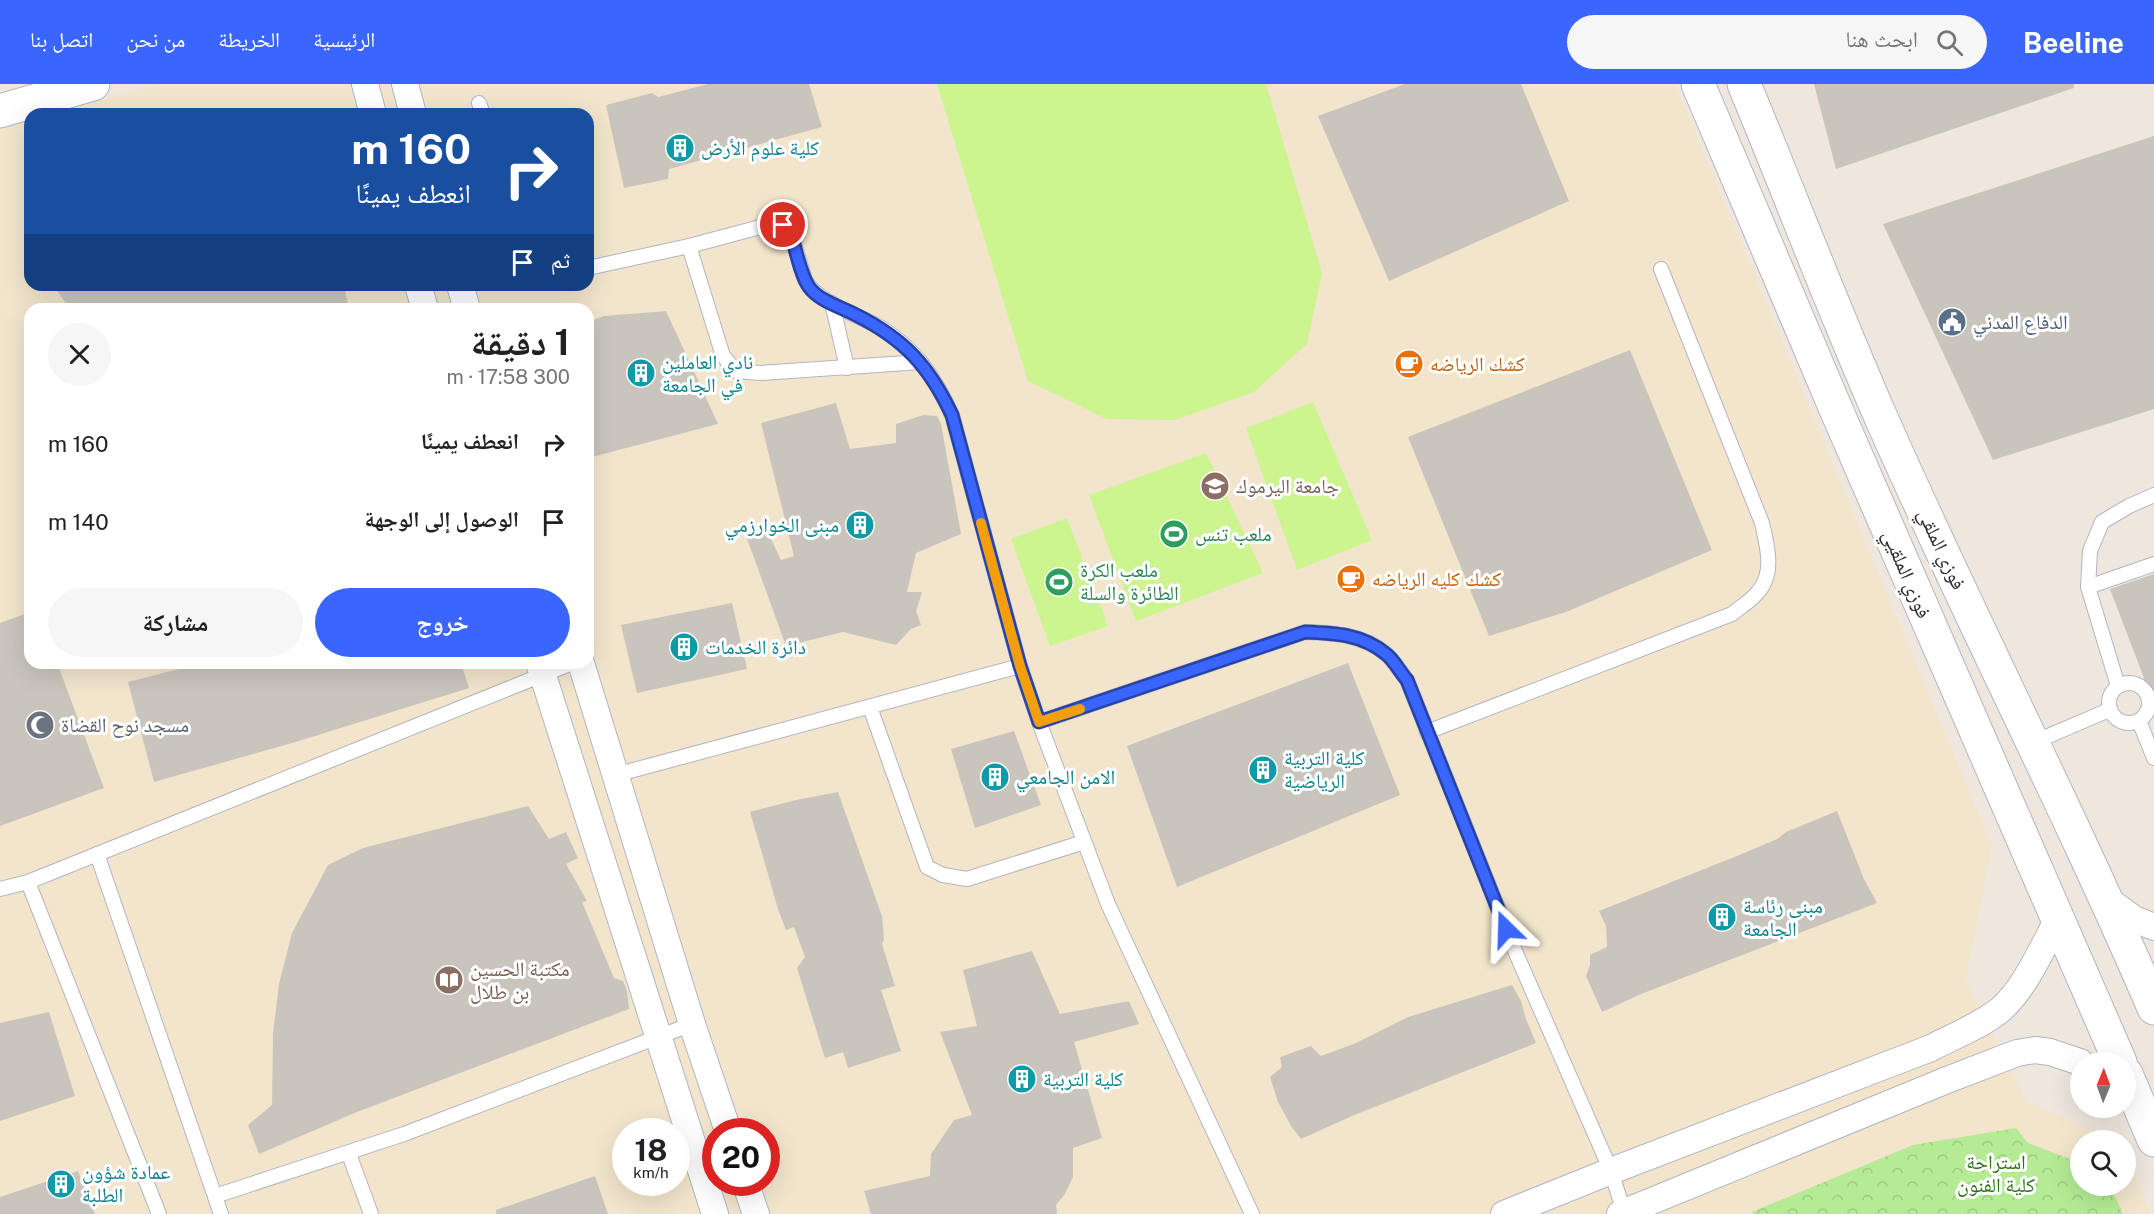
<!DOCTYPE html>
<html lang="ar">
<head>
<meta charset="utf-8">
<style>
  body { margin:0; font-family:"Public Sans","Noto Naskh Arabic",sans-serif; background:#f6f6f6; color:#202124; direction:rtl; height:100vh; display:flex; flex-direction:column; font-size:22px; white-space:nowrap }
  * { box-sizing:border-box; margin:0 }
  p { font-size:20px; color:#757577 }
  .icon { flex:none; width:33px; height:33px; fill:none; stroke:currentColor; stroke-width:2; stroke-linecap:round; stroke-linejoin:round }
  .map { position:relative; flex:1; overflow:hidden; direction:ltr }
  .drawer { position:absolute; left:24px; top:219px; width:570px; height:366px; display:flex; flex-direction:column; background:#fff; border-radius:18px; box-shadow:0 6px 24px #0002; direction:rtl }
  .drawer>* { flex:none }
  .guide { position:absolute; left:24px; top:24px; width:570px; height:183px; border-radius:18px; box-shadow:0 6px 24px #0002; direction:rtl; background:#1a4fa0; color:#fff; overflow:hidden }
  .needle { width:39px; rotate:1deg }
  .controls { position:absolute; left:2070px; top:968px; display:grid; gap:12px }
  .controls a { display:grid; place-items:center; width:66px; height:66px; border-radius:50%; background:#fff; box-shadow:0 6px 24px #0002; font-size:30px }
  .speed { position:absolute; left:612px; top:1034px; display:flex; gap:12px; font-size:30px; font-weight:700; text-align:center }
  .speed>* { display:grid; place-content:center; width:78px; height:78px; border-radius:50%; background:#fff; box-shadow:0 6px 24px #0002; line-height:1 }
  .speed small { font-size:15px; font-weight:400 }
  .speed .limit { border:9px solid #d22; background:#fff; color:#111 }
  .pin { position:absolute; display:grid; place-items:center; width:51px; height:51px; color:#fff; margin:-26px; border:3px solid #fff; border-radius:50%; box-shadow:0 2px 6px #0007 }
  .me { position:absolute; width:66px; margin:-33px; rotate:338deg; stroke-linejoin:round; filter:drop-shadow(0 0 4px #0008) }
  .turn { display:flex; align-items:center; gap:21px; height:126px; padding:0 24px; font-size:27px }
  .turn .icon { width:78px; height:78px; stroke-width:2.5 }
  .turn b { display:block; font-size:42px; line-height:51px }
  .then { display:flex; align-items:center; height:57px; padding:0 24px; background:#0003; gap:12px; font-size:22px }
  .round { display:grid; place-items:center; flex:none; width:63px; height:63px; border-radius:32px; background:#f6f6f6 }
  .head { display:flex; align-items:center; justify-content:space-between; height:102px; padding:0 24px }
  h1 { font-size:36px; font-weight:700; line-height:45px }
  .action { display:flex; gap:12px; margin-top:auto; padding:12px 24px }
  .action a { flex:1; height:69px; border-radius:36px; background:#3b65ff; color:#fff; font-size:24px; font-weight:700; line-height:69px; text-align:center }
  .action a+a { background:#f6f6f6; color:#202124 }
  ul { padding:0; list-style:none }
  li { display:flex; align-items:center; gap:18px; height:78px; padding:0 24px }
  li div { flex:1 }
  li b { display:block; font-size:22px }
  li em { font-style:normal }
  header { display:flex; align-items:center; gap:36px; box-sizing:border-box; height:84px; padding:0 30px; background:#3b65ff; color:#fff }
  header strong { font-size:28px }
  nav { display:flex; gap:33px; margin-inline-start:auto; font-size:21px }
  .search { width:420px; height:54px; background:#f6f6f6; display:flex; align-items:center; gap:15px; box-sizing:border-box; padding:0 21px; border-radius:33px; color:#757577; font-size:22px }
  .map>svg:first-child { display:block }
  .education { fill:#f2e5cc; fill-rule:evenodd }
  .forest { fill:url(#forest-crowns) }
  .pitch { fill:#ccf48f }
  .building { fill:#cac5bc }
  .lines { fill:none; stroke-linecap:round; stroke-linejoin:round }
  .lane-casing { stroke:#b2b5c1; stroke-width:16 }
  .street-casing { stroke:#b2b5c1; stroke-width:28 }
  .secondary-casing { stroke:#b2b5c1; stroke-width:35 }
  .lane { stroke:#fff; stroke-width:14 }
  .street { stroke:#fff; stroke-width:26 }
  .secondary { stroke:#fff; stroke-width:33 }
  .route-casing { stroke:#2642a6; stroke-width:15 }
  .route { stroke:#3b65ff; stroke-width:10 }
  .slow { stroke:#f59e0b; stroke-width:10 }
  .labels { text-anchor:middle; stroke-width:6; stroke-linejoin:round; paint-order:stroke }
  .culture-label { font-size:20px; fill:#0d838f; stroke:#fff; text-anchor:start }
  .service-label { font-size:20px; fill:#4e5e75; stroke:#fff; text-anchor:start }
  .food-label { font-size:20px; fill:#c56008; stroke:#fff; text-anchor:start }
  .education-label { font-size:20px; fill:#785e54; stroke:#fff; text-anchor:start }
  .leisure-label { font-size:20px; fill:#27864d; stroke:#fff; text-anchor:start }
  .street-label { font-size:20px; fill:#2c2c2c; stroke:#fff }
  .worship-label { font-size:20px; fill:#5b616d; stroke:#fff; text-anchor:start }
  .park-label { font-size:20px; fill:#2a7313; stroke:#fff }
</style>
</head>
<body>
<header>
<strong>Beeline</strong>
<div class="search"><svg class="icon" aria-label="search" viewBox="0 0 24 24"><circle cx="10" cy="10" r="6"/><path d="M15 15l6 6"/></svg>ابحث هنا</div>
<nav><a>الرئيسية</a><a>الخريطة</a><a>من نحن</a><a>اتصل بنا</a></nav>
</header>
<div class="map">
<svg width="2154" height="1130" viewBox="0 0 2154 1130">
  <defs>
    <pattern id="forest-crowns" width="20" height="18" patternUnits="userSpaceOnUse" patternTransform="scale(1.5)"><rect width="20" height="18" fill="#b5eb95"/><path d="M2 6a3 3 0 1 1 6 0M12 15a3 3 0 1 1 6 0" fill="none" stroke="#9cca81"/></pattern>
  </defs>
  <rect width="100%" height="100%" fill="#efe7de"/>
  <path class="education" d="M161 0H1675L1992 762 1966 895 2026 1017 2113 1056H2080V1101H2126V1072L2151 1130H0V43L30 35V201H588V30H49ZM30 225H588V579H30ZM626 1047H676V1098H626ZM716 1047H766V1098H716Z"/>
  <path class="forest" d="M2016 1044 2028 1059 2080 1079V1101H2110L2123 1130H1753L1752 1128 1913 1061Z"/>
  <g class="pitch">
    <path d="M937 0H1266L1322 189 1307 260 1254 308 1175 336 1107 335 1028 297Z"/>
    <path d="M1313 318 1372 456 1297 486 1246 344Z"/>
    <path d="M1206 369 1263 489 1136 537 1089 411Z"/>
    <path d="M1067 434 1108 542 1050 562 1011 455Z"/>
  </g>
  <g class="building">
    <path d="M708 0H809L822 43 669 85 668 95 624 104 606 21 652 9 658 13Z"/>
    <path d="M1405 0H1521L1569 117 1389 197 1318 32Z"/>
    <path d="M1814 0H2074V4L1836 85Z"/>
    <path d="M2154 52V325L1993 376 1883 140Z"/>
    <path d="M53 201H344L349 225H70Z"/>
    <path d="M666 227 718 340 588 374V238L604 232Z"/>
    <path d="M1630 266 1712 466 1566 528 1489 552 1408 353Z"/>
    <path d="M836 319 850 365 896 359V340L923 331 937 332 941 340 961 450 916 469 907 508H922L916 527 921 541 911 545 896 561 843 548 786 562 745 449 764 440 781 476 794 472 761 339Z"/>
    <path d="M2154 490V615H2152L2110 505Z"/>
    <path d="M732 519 747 585 637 609 621 541Z"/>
    <path d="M30 528V579H57L104 704 0 742V539Z"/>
    <path d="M202 579H461L469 604 299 657 154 698 128 598Z"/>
    <path d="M1348 579 1400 711 1177 803 1127 662Z"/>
    <path d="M1014 647 1041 721 975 744 951 665Z"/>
    <path d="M838 708 882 832 884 855 882 860 895 902 881 906 901 967 848 984 843 968 825 974 797 884 805 873 794 843 786 846 778 825 750 728 796 716Z"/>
    <path d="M528 722 549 755 566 748 578 774 566 780 587 817 582 818 614 894 623 897 627 907 629 925 357 1028 259 1070 248 1041 272 1021 273 950 279 900 292 849 328 781 363 764Z"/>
    <path d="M1837 727 1864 795 1877 819 1641 910 1602 928 1586 892 1590 881V871L1607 863 1606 842 1599 827 1737 772 1777 755 1786 748Z"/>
    <path d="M1032 867 1060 930 1129 917 1139 940 1074 958 1102 1054 1073 1064V1093L1065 1110 1056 1121 1057 1130H871L864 1107 930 1092 931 1070 954 1036 972 1031 940 948 977 942 963 886Z"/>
    <path d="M1512 901 1521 917 1526 935 1536 959 1352 1032 1301 1055 1291 1042 1278 1018 1270 993 1282 983 1280 973 1311 962 1321 972 1356 959 1408 933Z"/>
    <path d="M49 928 75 1012 0 1037V939Z"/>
    <path d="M78 1087 95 1130H0V1113Z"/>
    <path d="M595 1092 608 1130H496V1126Z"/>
  </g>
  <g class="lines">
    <g class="lane-casing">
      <g id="lane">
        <path d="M479 19 483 30"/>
        <path d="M689 162 723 272 736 287 760 289 921 278"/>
        <path d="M588 184 689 162 775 139 783 141 790 146 805 196C819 220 860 231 883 245 916 265 936 296 952 331L1020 582 1039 638 1108 820 1252 1130"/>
        <path d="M832 219 847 284"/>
        <path d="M2088 503 2154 480"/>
        <circle cx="2129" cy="619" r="20"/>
        <path d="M2118 602 2088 503 2090 467 2102 438 2129 422 2154 411"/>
        <path d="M870 623 927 783 943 791 967 795 1084 758"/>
        <path d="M2139 637 2154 674"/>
        <path d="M1039 638 1305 548C1335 549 1362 550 1386 570 1394 576 1400 588 1407 596L1515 867 1611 1087 1624 1128"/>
        <path d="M1427 648 1732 530C1740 523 1751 517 1758 508 1775 489 1767 461 1762 439L1661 185"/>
        <path d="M2032 659 2109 626"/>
        <path d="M615 691 1020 582"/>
        <path d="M97 770 221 1130"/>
        <path d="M28 798 159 1130"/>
        <path d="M0 805 28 798 572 579"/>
        <path d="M349 1070 371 1130"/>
        <path d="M215 1112 404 1050 692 940"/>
      </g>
    </g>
    <g class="street-casing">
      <g id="street">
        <path d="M365 0 373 30"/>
        <path d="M405 0 413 30"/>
        <path d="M418 201 425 225"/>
        <path d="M460 201 467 225"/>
        <path d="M539 579 715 1130"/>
        <path d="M581 579 692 940 728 1047"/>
        <path d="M2108 816 2134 835 2154 843"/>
        <path d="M745 1098 756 1130"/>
        <path d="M1504 1130 1611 1087 1931 964C1954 952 1980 942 2000 926 2025 905 2042 864 2058 835"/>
        <path d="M1620 1130 1947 996 2017 969 2035 966 2050 968 2080 978"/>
      </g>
    </g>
    <g class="secondary-casing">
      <g id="secondary">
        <path d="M1698 0 1835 323 2120 978"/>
        <path d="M1744 0C1791 113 1834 227 1883 338 1970 535 2069 726 2154 924"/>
        <path d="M0 27 93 0"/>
        <path d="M2126 990 2154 1056"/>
      </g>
    </g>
    <use href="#lane" class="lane"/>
    <use href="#street" class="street"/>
    <use href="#secondary" class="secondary"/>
  </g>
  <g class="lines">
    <g class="route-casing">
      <path id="route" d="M783 141 790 146C795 162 800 190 809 203 819 217 841 223 856 231 904 255 929 282 952 331L1020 582 1039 638 1305 548C1334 549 1362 550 1386 570 1394 576 1400 588 1407 596L1506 845"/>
    </g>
    <use href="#route" class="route"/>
    <path class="slow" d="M981 439 1020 582 1039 638 1080 625"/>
  </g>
  <defs>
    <g id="building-disc" transform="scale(1.5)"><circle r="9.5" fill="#0f9aa8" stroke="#fff"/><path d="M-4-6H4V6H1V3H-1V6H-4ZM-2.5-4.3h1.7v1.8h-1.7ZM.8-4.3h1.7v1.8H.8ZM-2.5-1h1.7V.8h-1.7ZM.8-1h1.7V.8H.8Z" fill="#fff"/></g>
    <g id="civic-disc" transform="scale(1.5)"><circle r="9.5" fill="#5c6f8a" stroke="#fff"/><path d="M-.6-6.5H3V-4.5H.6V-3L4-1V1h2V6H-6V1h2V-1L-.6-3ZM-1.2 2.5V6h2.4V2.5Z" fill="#fff"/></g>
    <g id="cafe-disc" transform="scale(1.5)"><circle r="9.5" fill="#e8710a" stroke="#fff"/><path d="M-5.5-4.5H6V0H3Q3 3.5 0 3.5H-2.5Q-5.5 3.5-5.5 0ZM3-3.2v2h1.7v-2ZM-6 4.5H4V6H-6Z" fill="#fff"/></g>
    <g id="university-disc" transform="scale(1.5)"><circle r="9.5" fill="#8d6e63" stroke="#fff"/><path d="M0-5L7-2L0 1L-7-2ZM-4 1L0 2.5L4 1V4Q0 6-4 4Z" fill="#fff"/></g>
    <g id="stadium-disc" transform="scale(1.5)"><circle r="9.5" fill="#2e9e5b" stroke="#fff"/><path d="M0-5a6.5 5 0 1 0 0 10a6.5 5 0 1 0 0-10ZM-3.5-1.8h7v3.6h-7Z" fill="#fff"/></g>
    <g id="mosque-disc" transform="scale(1.5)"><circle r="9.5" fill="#6b7280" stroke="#fff"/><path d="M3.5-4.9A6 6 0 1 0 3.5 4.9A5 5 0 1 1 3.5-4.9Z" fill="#fff"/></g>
    <g id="library-disc" transform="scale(1.5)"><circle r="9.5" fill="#8d6e63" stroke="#fff"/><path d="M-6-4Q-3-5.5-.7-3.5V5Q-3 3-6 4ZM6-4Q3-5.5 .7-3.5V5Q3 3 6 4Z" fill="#fff"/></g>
  </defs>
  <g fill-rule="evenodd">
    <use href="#building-disc" x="680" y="64"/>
    <use href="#civic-disc" x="1952" y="238"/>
    <use href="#cafe-disc" x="1409" y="280"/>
    <use href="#building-disc" x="641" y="289"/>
    <use href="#university-disc" x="1215" y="402"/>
    <use href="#building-disc" x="860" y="441"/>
    <use href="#stadium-disc" x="1174" y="450"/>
    <use href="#cafe-disc" x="1351" y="495"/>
    <use href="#stadium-disc" x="1059" y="498"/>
    <use href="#building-disc" x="684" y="563"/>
    <use href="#mosque-disc" x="40" y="641"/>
    <use href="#building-disc" x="1263" y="686"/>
    <use href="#building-disc" x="995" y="693"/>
    <use href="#building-disc" x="1722" y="833"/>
    <use href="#library-disc" x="449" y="896"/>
    <use href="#building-disc" x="1022" y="995"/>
    <use href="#building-disc" x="61" y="1100"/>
  </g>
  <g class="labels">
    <g class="culture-label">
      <text x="701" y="71">كلية علوم الأرض</text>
      <text x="662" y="285">نادي العاملين<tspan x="662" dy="23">في الجامعة</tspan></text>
      <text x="839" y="448" text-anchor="end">مبنى الخوارزمي</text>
      <text x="705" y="570">دائرة الخدمات</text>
      <text x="1284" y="681">كلية التربية<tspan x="1284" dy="23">الرياضية</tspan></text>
      <text x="1016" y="700">الامن الجامعي</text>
      <text x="1743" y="829">مبنى رئاسة<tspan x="1743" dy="23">الجامعة</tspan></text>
      <text x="1043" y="1002">كلية التربية</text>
      <text x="82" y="1095">عمادة شؤون<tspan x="82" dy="23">الطلبة</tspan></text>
    </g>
    <g class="service-label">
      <text x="1973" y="245">الدفاع المدني</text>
    </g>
    <g class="food-label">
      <text x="1430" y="287">كشك الرياضه</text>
      <text x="1372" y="502">كشك كليه الرياضه</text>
    </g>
    <g class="education-label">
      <text x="1236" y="409">جامعة اليرموك</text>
      <text x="470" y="892">مكتبة الحسين<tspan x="470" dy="23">بن طلال</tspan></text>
    </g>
    <g class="leisure-label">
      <text x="1195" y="457">ملعب تنس</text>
      <text x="1080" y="493">ملعب الكرة<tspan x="1080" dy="23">الطائرة والسلة</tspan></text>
    </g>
    <g class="street-label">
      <text transform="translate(1942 465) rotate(65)" y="7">فوزي الملقي</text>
      <text transform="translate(1907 490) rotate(67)" y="7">فوزي الملقيي</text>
    </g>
    <g class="worship-label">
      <text x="61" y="648">مسجد نوح القضاة</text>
    </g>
    <g class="park-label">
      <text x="1996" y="1085">استراحة<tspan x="1996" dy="23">كلية الفنون</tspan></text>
    </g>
  </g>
</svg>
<div class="controls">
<a><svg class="needle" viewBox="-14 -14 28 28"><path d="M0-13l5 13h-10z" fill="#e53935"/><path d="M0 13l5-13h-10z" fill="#757577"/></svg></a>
<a><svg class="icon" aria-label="search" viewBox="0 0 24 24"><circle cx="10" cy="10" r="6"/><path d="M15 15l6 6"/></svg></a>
</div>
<div class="speed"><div>18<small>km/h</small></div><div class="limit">20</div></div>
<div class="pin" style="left:783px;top:141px;background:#d93025"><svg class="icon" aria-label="arrive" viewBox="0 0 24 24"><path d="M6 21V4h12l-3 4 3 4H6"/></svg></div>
<svg class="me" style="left:1506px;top:845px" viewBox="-20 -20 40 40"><path d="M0-17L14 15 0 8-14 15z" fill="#3b65ff" stroke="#fff" stroke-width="4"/></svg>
<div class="guide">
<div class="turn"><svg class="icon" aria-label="right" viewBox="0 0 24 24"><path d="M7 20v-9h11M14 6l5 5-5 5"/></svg><div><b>160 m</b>انعطف يمينًا</div></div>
<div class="then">ثم<svg class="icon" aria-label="arrive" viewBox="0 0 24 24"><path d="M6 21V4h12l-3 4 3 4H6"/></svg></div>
</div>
<section class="drawer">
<div class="head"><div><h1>1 دقيقة</h1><p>300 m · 17:58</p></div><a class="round"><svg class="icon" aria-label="close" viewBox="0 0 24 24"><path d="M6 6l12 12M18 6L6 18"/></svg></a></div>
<ul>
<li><svg class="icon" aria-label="right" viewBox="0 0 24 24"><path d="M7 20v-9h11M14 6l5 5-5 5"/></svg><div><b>انعطف يمينًا</b></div><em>160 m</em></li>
<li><svg class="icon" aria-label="arrive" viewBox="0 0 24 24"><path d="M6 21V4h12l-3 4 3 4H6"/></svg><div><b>الوصول إلى الوجهة</b></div><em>140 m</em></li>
</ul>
<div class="action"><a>خروج</a><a>مشاركة</a></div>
</section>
</div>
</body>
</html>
